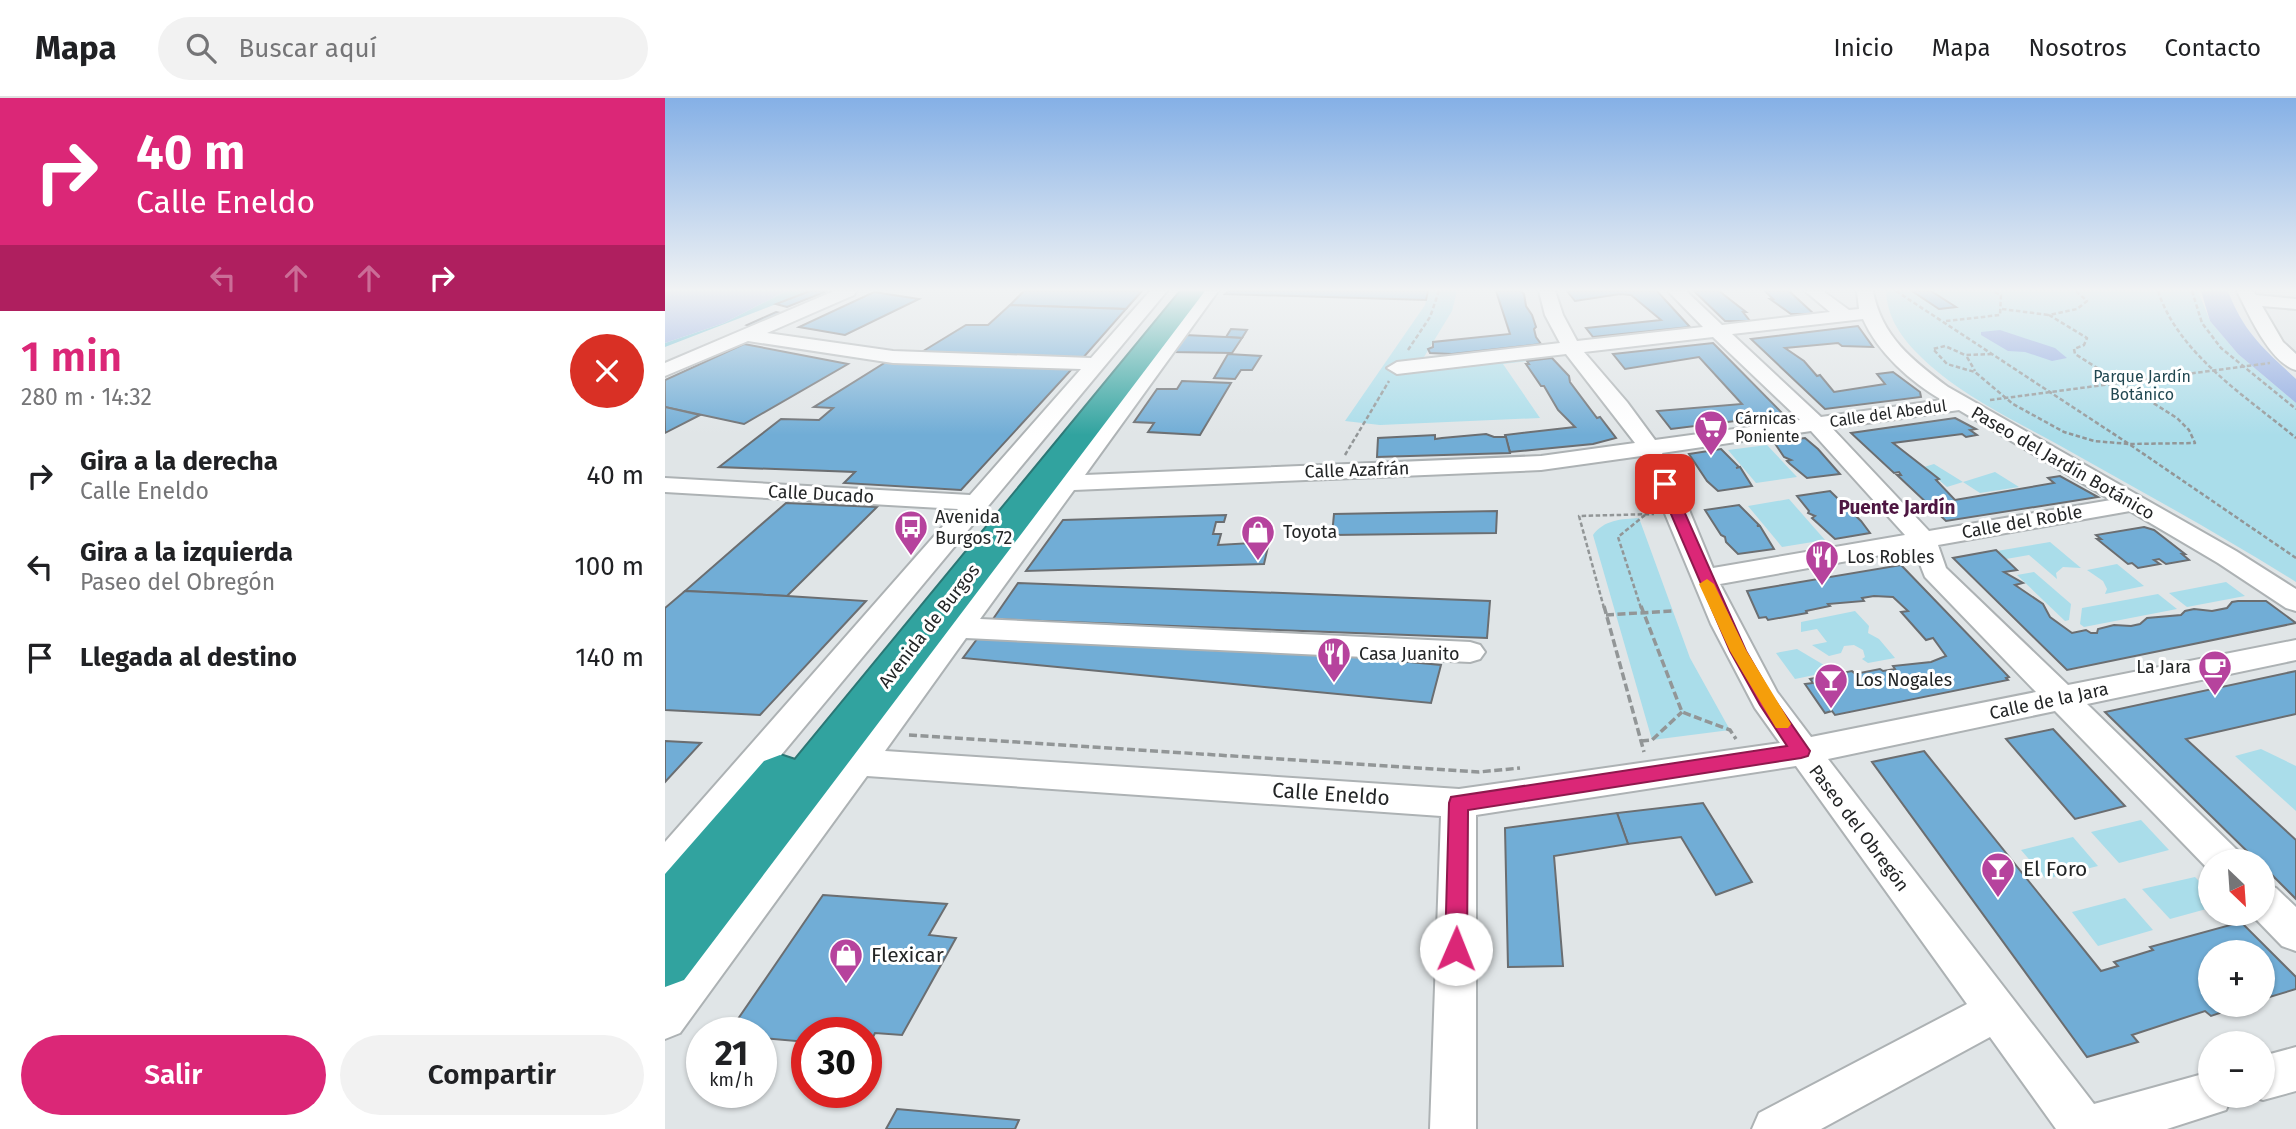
<!DOCTYPE html>
<html lang="es">
<head>
<meta charset="utf-8">
<style>
  body { margin:0; font-family:"Fira Sans",sans-serif; background:#f2f2f2; color:#202124; height:100vh; display:flex; flex-direction:column; font-size:26px; white-space:nowrap }
  * { box-sizing:border-box; margin:0 }
  p { font-size:23px; color:#757577 }
  .icon { flex:none; width:38px; height:38px; fill:none; stroke:currentColor; stroke-width:2; stroke-linecap:round; stroke-linejoin:round }
  .map { position:relative; flex:1; overflow:hidden }
  .details { display:flex; flex-direction:column; background:#fff; width:665px }
  .details>* { flex:none }
  .guide { background:#db2777; color:#fff; overflow:hidden }
  .needle { width:46px; rotate:155deg }
  .fabs { position:absolute; left:1533px; top:751px; display:grid; gap:14px }
  .fabs a { display:grid; place-items:center; width:77px; height:77px; border-radius:50%; background:#fff; box-shadow:0 2px 5px #0004; font-size:35px }
  .speed { position:absolute; left:21px; top:919px; display:flex; gap:14px; font-size:35px; font-weight:700; text-align:center }
  .speed>* { display:grid; place-content:center; width:91px; height:91px; border-radius:50%; background:#fff; box-shadow:0 2px 5px #0004; line-height:1 }
  .speed small { font-size:18px; font-weight:400 }
  .speed .limit { border:10px solid #d22; background:#fff; color:#111 }
  .pin { position:absolute; display:grid; place-items:center; width:60px; height:60px; color:#fff; margin:-30px; border-radius:14px; box-shadow:0 4px 10px #0006 }
  .me { position:absolute; width:77px; margin:-38px; rotate:1deg; stroke-linejoin:round; filter:drop-shadow(0 0 5px #0008) }
  .turn { display:flex; align-items:center; gap:24px; height:147px; padding:0 21px; font-size:32px }
  .turn .icon { width:91px; height:91px; stroke-width:2.5 }
  .turn b { display:block; font-size:49px; line-height:60px }
  .lanes { display:flex; align-items:center; height:66px; padding:0 21px; background:#0003; justify-content:center; gap:35px; direction:ltr }
  .lanes .off { opacity:.35 }
  .round { display:grid; place-items:center; flex:none; width:74px; height:74px; border-radius:37px; background:#f2f2f2 }
  .summary { display:flex; align-items:center; justify-content:space-between; height:119px; padding:0 21px }
  h1 { font-size:42px; font-weight:600; line-height:52px; color:#db2777 }
  .primary-button { display:flex; gap:14px; margin-top:auto; padding:14px 21px }
  .primary-button a { flex:1; height:80px; border-radius:42px; background:#db2777; color:#fff; font-size:28px; font-weight:600; line-height:80px; text-align:center }
  .primary-button a+a { background:#f2f2f2; color:#202124 }
  ul { padding:0; list-style:none }
  li { display:flex; align-items:center; gap:21px; height:91px; padding:0 21px }
  li div { flex:1 }
  li b { display:block; font-size:26px }
  li em { font-style:normal }
  header { display:flex; align-items:center; gap:42px; box-sizing:border-box; height:98px; padding:0 35px; background:#fff; border-bottom:2px solid #e0e0e0 }
  header strong { font-size:33px }
  nav { display:flex; gap:38px; margin-inline-start:auto; font-size:24px }
  .search { width:490px; height:63px; background:#f2f2f2; display:flex; align-items:center; gap:18px; box-sizing:border-box; padding:0 24px; border-radius:38px; color:#757577; font-size:26px }
  main { display:flex; flex:1; min-height:0 }
  .map>svg:first-child { display:block }
  .green { fill:#aaddea }
  .forest { fill:#6bbfd3 }
  .water { fill:#90abe3 }
  .building { fill:#71add6; stroke:#6b6e71; stroke-width:2 }
  .lines { fill:none; stroke-linecap:round; stroke-linejoin:round }
  .minor-casing { stroke:#adb2b4; stroke-width:4 }
  .highway-casing { stroke:#2c7775; stroke-width:4 }
  .path-far1 { stroke:#929697; stroke-width:2.5; stroke-dasharray:4.5 2.5; stroke-linecap:butt }
  .path { stroke:#929697; stroke-width:3.5; stroke-dasharray:8 3.5; stroke-linecap:butt }
  .minor { fill:#fff; fill-rule:evenodd }
  .highway { fill:#31a39f; fill-rule:evenodd }
  .route { fill:#db2777; stroke:#8e194d; stroke-width:2 }
  .slow { fill:#f59e0b }
  .labels { text-anchor:middle; stroke-width:6; stroke-linejoin:round; paint-order:stroke }
  .far-park-label { font-size:16px; fill:#224852; stroke:#fff }
  .far-street-label { font-size:16px; fill:#232526; stroke:#fff }
  .far-poi-label { font-size:16px; fill:#232526; stroke:#fff; text-anchor:start }
  .street-label { font-size:18px; fill:#232526; stroke:#fff }
  .poi-label { font-size:18px; fill:#232526; stroke:#fff; text-anchor:start }
  .neighbourhood-label { font-size:19px; font-weight:bold; fill:#4e1642; stroke:#fff }
  .near-street-label { font-size:21px; fill:#232526; stroke:#fff }
  .near-poi-label { font-size:21px; fill:#232526; stroke:#fff; text-anchor:start }
</style>
</head>
<body>
<header>
<strong>Mapa</strong>
<div class="search"><svg class="icon" aria-label="search" viewBox="0 0 24 24"><circle cx="10" cy="10" r="6"/><path d="M15 15l6 6"/></svg>Buscar aquí</div>
<nav><a>Inicio</a><a>Mapa</a><a>Nosotros</a><a>Contacto</a></nav>
</header>
<main>
<section class="details">
<div class="guide">
<div class="turn"><svg class="icon" aria-label="right" viewBox="0 0 24 24"><path d="M7 20v-9h11M14 6l5 5-5 5"/></svg><div><b>40 m</b>Calle Eneldo</div></div>
<div class="lanes"><svg class="icon off" aria-label="left" viewBox="0 0 24 24"><path d="M17 20v-9H6M10 6l-5 5 5 5"/></svg><svg class="icon off" aria-label="ahead" viewBox="0 0 24 24"><path d="M12 20V5M6 11l6-6 6 6"/></svg><svg class="icon off" aria-label="ahead" viewBox="0 0 24 24"><path d="M12 20V5M6 11l6-6 6 6"/></svg><svg class="icon" aria-label="right" viewBox="0 0 24 24"><path d="M7 20v-9h11M14 6l5 5-5 5"/></svg></div>
</div>
<div class="summary"><div><h1>1 min</h1><p>280 m · 14:32</p></div><a class="round" style="background:#d93025;color:#fff"><svg class="icon" aria-label="close" viewBox="0 0 24 24"><path d="M6 6l12 12M18 6L6 18"/></svg></a></div>
<ul>
<li><svg class="icon" aria-label="right" viewBox="0 0 24 24"><path d="M7 20v-9h11M14 6l5 5-5 5"/></svg><div><b>Gira a la derecha</b><p>Calle Eneldo</p></div><em>40 m</em></li>
<li><svg class="icon" aria-label="left" viewBox="0 0 24 24"><path d="M17 20v-9H6M10 6l-5 5 5 5"/></svg><div><b>Gira a la izquierda</b><p>Paseo del Obregón</p></div><em>100 m</em></li>
<li><svg class="icon" aria-label="arrive" viewBox="0 0 24 24"><path d="M6 21V4h12l-3 4 3 4H6"/></svg><div><b>Llegada al destino</b></div><em>140 m</em></li>
</ul>
<div class="primary-button"><a>Salir</a><a>Compartir</a></div>
</section>
<div class="map">
<svg width="1631" height="1031" viewBox="0 0 1631 1031">
  <rect width="100%" height="100%" fill="#e0e5e7"/>
  <g class="green">
    <path d="M763 193H792L787 213 759 259 876 247 886 260 838 266 875 320 715 327 680 323 760 207Z"/>
    <path d="M1221 193H1533L1545 223 1573 256 1631 305V484C1553 435 1472 391 1392 346 1343 319 1289 294 1250 253 1234 236 1222 217 1221 193Z"/>
    <path d="M1102 347 1132 379 1091 385 1063 352Z"/>
    <path d="M1269 366 1298 384 1330 374 1354 389 1315 395 1298 384 1282 389 1259 369Z"/>
    <path d="M1124 401 1160 442 1117 449 1083 408Z"/>
    <path d="M974 420 1025 560 1065 632 987 642 928 437C939 422 956 421 974 420Z"/>
    <path d="M1385 444 1416 470 1398 469 1391 475 1392 481 1364 457 1341 461 1332 453Z"/>
    <path d="M1452 466 1479 488 1440 496 1442 491 1438 483 1422 472Z"/>
    <path d="M1369 474 1406 506 1404 522 1400 523 1352 477Z"/>
    <path d="M1561 484 1580 498 1522 509 1504 495Z"/>
    <path d="M1493 496 1512 511 1419 529 1415 526 1417 510Z"/>
    <path d="M1190 513 1204 528 1203 535 1214 541 1230 560 1203 565 1197 561 1200 559 1198 552 1189 547 1179 548 1176 555 1164 558 1147 547 1162 544 1152 531 1136 534V524Z"/>
    <path d="M1132 551 1169 573 1130 581 1111 555Z"/>
    <path d="M1596 651 1631 668V713L1570 658Z"/>
    <path d="M1476 722 1504 752 1454 765 1426 734Z"/>
    <path d="M1408 739 1433 768 1381 781 1356 752Z"/>
    <path d="M1530 779 1545 794V810L1505 821 1477 791Z"/>
    <path d="M1460 800 1488 832 1433 848 1407 814Z"/>
  </g>
  <path class="forest" d="M121 193H145L0 249V245L59 225Z"/>
  <g class="water">
    <path d="M0 193H121L59 225 0 245Z"/>
    <path d="M1536 193H1563C1579 235 1599 251 1631 281V305L1573 256 1545 223Z"/>
    <path d="M1335 232 1390 250 1402 260 1387 263 1360 254 1343 253 1316 237V234Z"/>
  </g>
  <g class="building">
    <path d="M145 193H162L122 209 111 206Z"/>
    <path d="M359 193H477L461 211 345 207Z"/>
    <path d="M563 193H763L761 202 560 196Z"/>
    <path d="M831 193H856L859 196 861 208 867 217 871 229 869 231 871 239 876 246 787 256 765 255 763 251 768 249V244L845 236Z"/>
    <path d="M902 193H992L1025 229 928 239 921 230 996 222 966 197 955 196 910 203Z"/>
    <path d="M1029 193H1054L1081 214H1078L1085 223H1060Z"/>
    <path d="M1100 193H1124L1149 216H1126L1105 201H1108Z"/>
    <path d="M1247 193H1266L1291 209 1274 211Z"/>
    <path d="M209 194 254 201 180 237 134 229Z"/>
    <path d="M345 207 461 211 417 261 255 255 301 227H323Z"/>
    <path d="M111 214 120 216 89 229 82 227Z"/>
    <path d="M1193 228 1208 249 1177 248 1173 245 1120 250 1139 263 1152 278 1155 277 1169 294 1220 286 1212 276 1228 274 1255 294 1256 299 1160 311 1086 241Z"/>
    <path d="M566 231 582 232 577 240 561 239Z"/>
    <path d="M520 237 561 239 577 240 567 255 508 254Z"/>
    <path d="M1048 245 1119 317 1006 331 992 313 1077 306 1034 259 960 271 948 256Z"/>
    <path d="M79 246 183 266 79 326 0 309V282Z"/>
    <path d="M563 256 596 258 587 272H576L570 281 549 280Z"/>
    <path d="M887 260 904 278 905 284 932 320 935 319 951 340 928 346 845 354 840 337 910 329 893 312 879 288H876L861 266H864L862 263Z"/>
    <path d="M221 264 407 271 296 392 179 385 190 374 54 369 116 321 154 322 168 310 149 309Z"/>
    <path d="M517 283 566 285 535 337 483 334 489 325 469 324 492 291H512Z"/>
    <path d="M0 309 35 317 0 335Z"/>
    <path d="M1290 320 1311 331 1305 332 1312 337 1301 339 1297 336 1228 345 1274 381 1271 382 1290 402 1389 385 1383 380 1395 378 1433 399 1281 423 1232 377H1236L1234 374 1229 375 1186 335Z"/>
    <path d="M821 336 829 339H841L845 355 712 359 713 340 770 337V341L777 340Z"/>
    <path d="M1140 340 1153 351 1175 376 1142 380 1125 366 1122 363 1126 362 1119 359 1109 344Z"/>
    <path d="M1056 351 1074 369 1071 370 1075 369 1087 388 1053 393 1042 383 1024 356Z"/>
    <path d="M1165 393 1196 423 1205 435 1170 441 1147 420 1150 418 1143 415 1144 413 1132 398Z"/>
    <path d="M121 405 212 409 122 498 20 493Z"/>
    <path d="M1074 407 1094 427 1092 428H1095L1109 451 1073 456 1061 444 1060 439 1056 437 1040 412Z"/>
    <path d="M832 413 831 435 667 437 669 416Z"/>
    <path d="M561 417 559 424H551L548 436H556L553 447 604 444 599 466 361 473 398 422Z"/>
    <path d="M1479 429 1489 432 1520 456H1517L1524 462 1501 466 1494 461 1489 462 1495 466 1473 470 1467 465 1463 466 1432 441H1436L1431 437Z"/>
    <path d="M1331 452 1352 472 1339 474 1358 485 1350 487 1378 506 1385 519 1407 535 1421 532 1426 535H1432L1433 531 1449 527 1466 528 1475 526 1482 520 1516 517 1520 513 1529 511 1547 513 1562 510 1567 504 1573 503H1601L1631 525 1402 572 1288 460Z"/>
    <path d="M1236 467 1344 579 1341 580 1343 582 1170 617 1167 613 1160 615 1140 586 1148 585 1145 581 1187 573 1190 576 1215 571 1218 573 1230 571 1228 568 1266 564 1281 558 1268 540 1261 542 1236 514 1243 513 1228 499 1209 498 1197 500 1199 503 1163 506 1165 508 1141 513 1142 515 1103 522 1101 519 1094 520 1082 493Z"/>
    <path d="M353 485 825 503 822 540 328 521Z"/>
    <path d="M20 493 122 498 201 503 95 617 0 612V510Z"/>
    <path d="M315 537 424 546 427 540 557 553 561 547 776 567 766 605 298 560Z"/>
    <path d="M1631 573V616L1521 641 1631 742V801L1598 768V763H1592L1440 614Z"/>
    <path d="M1388 631 1460 708 1410 721 1341 641Z"/>
    <path d="M0 643 36 645 0 684Z"/>
    <path d="M1259 653 1436 873 1453 868 1449 864 1488 852 1485 849 1576 824 1631 879V891L1598 901V854H1545V906H1582L1546 918 1540 913 1467 937 1473 944 1422 959 1207 664Z"/>
    <path d="M1038 705 1087 784 1051 797 1016 739 963 746 952 715Z"/>
    <path d="M952 715 963 746 889 758 898 868 843 869 840 730Z"/>
    <path d="M158 797 282 806 264 837 291 840 237 937 210 935 203 949 201 934H142V944L96 940V934H64Z"/>
    <path d="M232 1011 354 1022 350 1031H221Z"/>
  </g>
  <g class="lines">
    <g class="minor-casing">
      <g id="minor">
        <path d="M169 193H191L189 197 102 235 228 253 426 260 485 193H502L13 781 0 786V744L293 411 0 394V380L305 397 416 271 228 265 83 243 0 278V265Z"/>
        <path d="M536 193H553L420 377 876 358 970 345 901 256 732 276 722 270 732 264 895 245 880 217 874 193H890L898 217 912 243 1038 229 1003 193H1021L1057 227 1165 214 1140 193H1158L1184 212 1194 211 1192 193H1208C1216 238 1248 263 1283 289L1571 453 1631 491V513L1621 510 1553 465 1465 413 1273 447 1281 470 1403 587 1631 542V562L1422 606 1572 752 1577 763H1545V773L1390 613 1163 661 1429 1006 1545 974V998H1567L1561 1012 1502 1031H1391L1325 939 1156 1031H1087L1094 1015 1302 906 1131 668 811 717V1031H765L776 718 202 678 15 935 0 941V886ZM1198 221C1213 255 1246 284 1277 302L1156 319 1067 236ZM1048 239 1135 322 990 342 962 304 919 254ZM1294 312 1446 402 1264 433 1167 330ZM1146 333 1240 437 1048 470 1017 395 997 355ZM976 358 1046 526 1090 610 1115 645 794 691 220 653 301 540 805 564 815 561 820 554 815 547 805 544 315 521 409 392 876 372ZM1249 451 1260 479 1371 594 1146 639 1112 594 1055 486Z"/>
        <path d="M1572 193H1588L1591 197 1631 201V211L1597 208 1618 244 1631 256V272C1605 265 1583 215 1572 193Z"/>
        <path d="M1598 785 1611 790 1631 809V853L1617 848 1586 816H1598Z"/>
        <path d="M1631 949V993L1598 1002 1587 998H1598V958Z"/>
      </g>
    </g>
    <g class="highway-casing">
      <path id="highway" d="M516 193H540L19 882 0 889V776L99 663 115 657 130 662Z"/>
    </g>
    <g class="path-far1">
      <path d="M1231 193 1464 346 1530 345 1524 332 1512 320 1410 256 1409 251 1419 247 1422 240 1384 217 1412 211 1422 203 1411 193"/>
      <path d="M1493 193C1514 257 1582 299 1631 340"/>
      <path d="M1527 193 1537 225 1556 250 1631 311"/>
      <path d="M1337 211 1384 217"/>
      <path d="M1281 223 1335 217 1336 197 1328 193"/>
      <path d="M743 252 765 219 774 193"/>
      <path d="M1327 256 1300 257 1280 248 1268 251 1282 266 1310 274 1348 306 1399 334 1429 343 1464 346 1631 460"/>
      <path d="M1302 259 1310 273"/>
      <path d="M1325 302 1605 265"/>
      <path d="M680 357 724 283"/>
      <path d="M939 510 914 418 989 416"/>
      <path d="M976 510 953 439 980 417"/>
    </g>
    <g class="path">
      <path d="M939 508 979 654"/>
      <path d="M976 508 1017 614 1065 632 1071 641"/>
      <path d="M941 517 1007 513"/>
      <path d="M244 637 814 674 855 670"/>
      <path d="M976 643 987 642 1017 614"/>
    </g>
    <use href="#minor" class="minor"/>
    <use href="#highway" class="highway"/>
  </g>
  <linearGradient id="sky" x2="0" y2="1"><stop stop-color="#85b0e6"/><stop offset="0.57" stop-color="#f1f3f4"/><stop offset="1" stop-color="#f1f3f4" stop-opacity="0"/></linearGradient>
  <rect width="1631" height="337" fill="url(#sky)"/>
  <path class="route" d="M1000 382 1007 386 1081 553 1107 598 1145 653 1143 658 1136 660 803 712 802 851 799 859 791 862 783 859 780 851 784 705 786 699 1122 648 1095 607 1065 553 993 386Z"/>
  <path class="slow" d="M1042 481 1049 486 1081 552 1123 621 1126 626 1123 630H1111L1065 553 1034 486Z"/>
  <defs>
    <g id="supermarket-pin" transform="scale(1.75)"><path d="M0 17L-7.5 6A9.5 9.5 0 1 1 7.5 6Z" fill="#b6439d" stroke="#fff"/><path d="M-6-5.5h2.5l.6 2H6L4.5 2H-2.5L-4.4-4H-6ZM-1.5 3.2a1.3 1.3 0 1 0 .1 0ZM3 3.2a1.3 1.3 0 1 0 .1 0Z" fill="#fff"/></g>
    <g id="bus-pin" transform="scale(1.75)"><path d="M0 17L-7.5 6A9.5 9.5 0 1 1 7.5 6Z" fill="#b6439d" stroke="#fff"/><path d="M-5-6H5V4H4V6H2V4H-2V6H-4V4H-5ZM-3.5-4V0h7V-4ZM-3.5 1.2v1.5H-2V1.2ZM2 1.2v1.5H3.5V1.2Z" fill="#fff"/></g>
    <g id="shop-pin" transform="scale(1.75)"><path d="M0 17L-7.5 6A9.5 9.5 0 1 1 7.5 6Z" fill="#b6439d" stroke="#fff"/><path d="M-5-2.5h2.3a2.7 3.5 0 0 1 5.4 0H5L5.5 6h-11ZM-1.5-2.5h3a1.5 2.3 0 0 0-3 0Z" fill="#fff"/></g>
    <g id="restaurant-pin" transform="scale(1.75)"><path d="M0 17L-7.5 6A9.5 9.5 0 1 1 7.5 6Z" fill="#b6439d" stroke="#fff"/><path d="M-5-6h1v4h1v-4h1v4h1v-4h1v5L-1.5 .5V6h-2V.5L-5-1ZM5-6V6H3V1.5H1.5Q1.5-4 5-6Z" fill="#fff"/></g>
    <g id="cafe-pin" transform="scale(1.75)"><path d="M0 17L-7.5 6A9.5 9.5 0 1 1 7.5 6Z" fill="#b6439d" stroke="#fff"/><path d="M-5.5-4.5H6V0H3Q3 3.5 0 3.5H-2.5Q-5.5 3.5-5.5 0ZM3-3.2v2h1.7v-2ZM-6 4.5H4V6H-6Z" fill="#fff"/></g>
    <g id="bar-pin" transform="scale(1.75)"><path d="M0 17L-7.5 6A9.5 9.5 0 1 1 7.5 6Z" fill="#b6439d" stroke="#fff"/><path d="M-6-5H6L.8 .8V4.5H3.5V6h-7V4.5H-.8V.8Z" fill="#fff"/></g>
  </defs>
  <g fill-rule="evenodd">
    <use href="#supermarket-pin" x="1046" y="329"/>
    <use href="#bus-pin" x="246" y="429"/>
    <use href="#shop-pin" x="593" y="434"/>
    <use href="#restaurant-pin" x="1157" y="459"/>
    <use href="#restaurant-pin" x="669" y="556"/>
    <use href="#cafe-pin" x="1550" y="569"/>
    <use href="#bar-pin" x="1166" y="582"/>
    <use href="#bar-pin" x="1333" y="771"/>
    <use href="#shop-pin" x="181" y="857"/>
  </g>
  <g class="labels">
    <g class="far-park-label">
      <text x="1477" y="284">Parque Jardín<tspan x="1477" dy="18">Botánico</tspan></text>
    </g>
    <g class="far-street-label">
      <text transform="translate(1223 315) rotate(-8)" y="6">Calle del Abedul</text>
    </g>
    <g class="far-poi-label">
      <text x="1070" y="326">Cárnicas<tspan x="1070" dy="18">Poniente</tspan></text>
    </g>
    <g class="street-label">
      <text transform="translate(1398 365) rotate(30)" y="6">Paseo del Jardín Botánico</text>
      <text transform="translate(692 372) rotate(-2)" y="6">Calle Azafrán</text>
      <text transform="translate(156 396) rotate(3)" y="6">Calle Ducado</text>
      <text transform="translate(1357 424) rotate(-10)" y="6">Calle del Roble</text>
      <text transform="translate(264 528) rotate(-52)" y="6">Avenida de Burgos</text>
      <text transform="translate(1384 603) rotate(-12)" y="6">Calle de la Jara</text>
      <text transform="translate(1194 730) rotate(53)" y="6">Paseo del Obregón</text>
    </g>
    <g class="poi-label">
      <text x="270" y="425">Avenida<tspan x="270" dy="21">Burgos 72</tspan></text>
      <text x="618" y="440">Toyota</text>
      <text x="1182" y="465">Los Robles</text>
      <text x="694" y="562">Casa Juanito</text>
      <text x="1526" y="575" text-anchor="end">La Jara</text>
      <text x="1190" y="588">Los Nogales</text>
    </g>
    <g class="neighbourhood-label">
      <text x="1232" y="416">Puente Jardín</text>
    </g>
    <g class="near-street-label">
      <text transform="translate(666 696) rotate(4)" y="7">Calle Eneldo</text>
    </g>
    <g class="near-poi-label">
      <text x="1358" y="778">El Foro</text>
      <text x="206" y="864">Flexicar</text>
    </g>
  </g>
</svg>
<div class="fabs">
<a><svg class="needle" viewBox="-14 -14 28 28"><path d="M0-13l5 13h-10z" fill="#e53935"/><path d="M0 13l5-13h-10z" fill="#757577"/></svg></a>
<a>+</a>
<a>−</a>
</div>
<div class="speed"><div>21<small>km/h</small></div><div class="limit">30</div></div>
<div class="pin" style="left:1000px;top:386px;background:#d93025"><svg class="icon" aria-label="arrive" viewBox="0 0 24 24"><path d="M6 21V4h12l-3 4 3 4H6"/></svg></div>
<svg class="me" style="left:791px;top:851px" viewBox="-20 -20 40 40"><circle r="19" fill="#fff"/><path d="M0-13L10 11 0 6-10 11z" fill="#db2777"/></svg>
</div>
</main>
</body>
</html>
